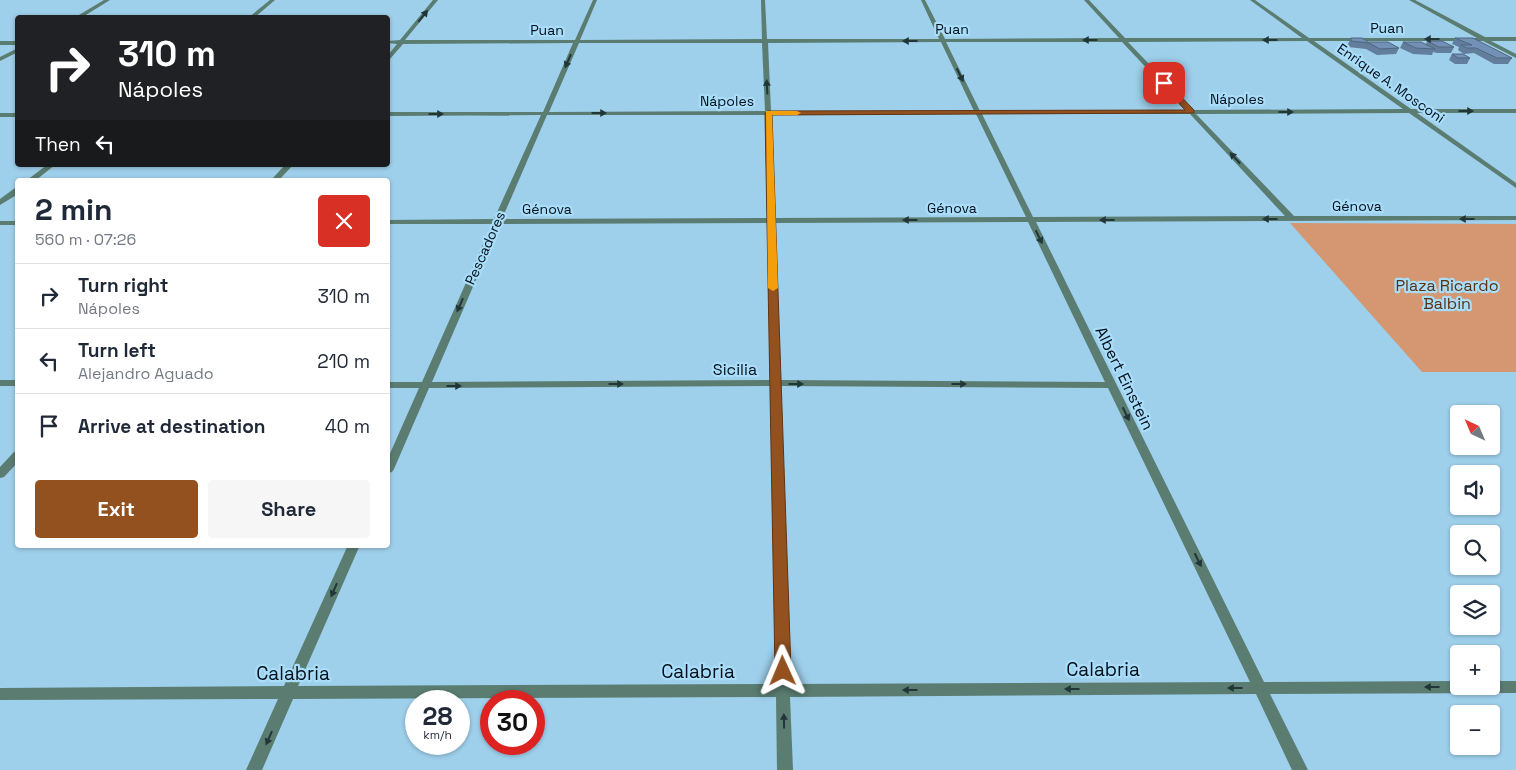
<!DOCTYPE html>
<html lang="en">
<head>
<meta charset="utf-8">
<style>
  body { margin:0; font-family:"Space Grotesk",sans-serif; background:#f6f6f7; color:#1f2937; height:100vh; display:flex; flex-direction:column; font-size:19px; white-space:nowrap }
  * { box-sizing:border-box; margin:0 }
  p { font-size:16px; color:#747a83 }
  .icon { flex:none; width:28px; height:28px; fill:none; stroke:currentColor; stroke-width:2; stroke-linecap:round; stroke-linejoin:round }
  .map { position:relative; flex:1; overflow:hidden }
  .side { position:absolute; left:15px; top:178px; width:375px; height:370px; display:flex; flex-direction:column; background:#fff; border-radius:5px; box-shadow:0 1px 4px #0004 }
  .side>* { flex:none }
  .hud { position:absolute; left:15px; top:15px; width:375px; height:152px; border-radius:5px; box-shadow:0 1px 4px #0004; background:#202124; color:#fff; overflow:hidden }
  .needle { width:32px; rotate:316deg }
  .buttons { position:absolute; left:1450px; top:405px; display:grid; gap:10px }
  .buttons a { display:grid; place-items:center; width:50px; height:50px; border-radius:5px; background:#fff; box-shadow:0 1px 4px #0004; font-size:25px }
  .speed { position:absolute; left:405px; top:690px; display:flex; gap:10px; font-size:25px; font-weight:700; text-align:center }
  .speed>* { display:grid; place-content:center; width:65px; height:65px; border-radius:50%; background:#fff; box-shadow:0 1px 4px #0004; line-height:1 }
  .speed small { font-size:12px; font-weight:400 }
  .speed .limit { border:8px solid #d22; background:#fff; color:#111 }
  .pin { position:absolute; display:grid; place-items:center; width:42px; height:42px; color:#fff; margin:-21px; border-radius:10px; box-shadow:0 2px 8px #0006 }
  .me { position:absolute; width:55px; margin:-28px; rotate:359deg; stroke-linejoin:round; filter:drop-shadow(0 0 4px #0008) }
  .turn { display:flex; align-items:center; gap:18px; height:105px; padding:0 20px; font-size:22px }
  .turn .icon { width:65px; height:65px; stroke-width:2.5 }
  .turn b { display:block; font-size:35px; line-height:42px }
  .then { display:flex; align-items:center; height:48px; padding:0 20px; background:#0003; gap:10px; font-size:19px }
  .round { display:grid; place-items:center; flex:none; width:52px; height:52px; border-radius:5px; background:#f6f6f7 }
  .overview { display:flex; align-items:center; justify-content:space-between; height:85px; padding:0 20px }
  h1 { font-size:30px; font-weight:800; line-height:38px }
  .cta { display:flex; gap:10px; margin-top:auto; padding:10px 20px }
  .cta a { flex:1; height:58px; border-radius:5px; background:#935120; color:#fff; font-size:20px; font-weight:800; line-height:58px; text-align:center }
  .cta a+a { background:#f6f6f7; color:#1f2937 }
  ul { padding:0; list-style:none }
  li { display:flex; align-items:center; gap:15px; height:65px; padding:0 20px; border-top:1px solid #e0e1e3 }
  li div { flex:1 }
  li b { display:block; font-size:19px }
  li em { font-style:normal }
  .map>svg:first-child { display:block }
  .green { fill:#d49771 }
  .lines { fill:none; stroke-linecap:round; stroke-linejoin:round }
  .minor { fill:#5a7c71; fill-rule:evenodd }
  .wall { fill:#637d9d }
  .building { fill:#7391b6; stroke:#50667f }
  .oneway { fill:#203638 }
  .route { fill:#935120; stroke:#603515 }
  .slow { fill:#f59e0b }
  .labels { text-anchor:middle; stroke-width:4.5; stroke-linejoin:round; paint-order:stroke }
  .far-street-label { font-size:14px; fill:#01101a; stroke:#aaddf9 }
  .park-label { font-size:16px; fill:#5a3112; stroke:#aaddf9 }
  .street-label { font-size:16px; fill:#01101a; stroke:#aaddf9 }
  .near-street-label { font-size:19px; fill:#01101a; stroke:#aaddf9 }
</style>
</head>
<body>
<div class="map">
<svg width="1516" height="770" viewBox="0 0 1516 770">
  <rect width="100%" height="100%" fill="#9ecfeb"/>
  <path class="green" d="M1290 223 1516 224V372H1422Z"/>
  <g class="lines">
    <g class="minor">
      <path d="M104 0H110L81 18H74Z"/>
      <path d="M270 0H275L254 18H248Z"/>
      <path d="M433 0H438L405 40H575L593 0H597L580 40 762 39 761 0H765L767 39H939L921 0H925L945 39 1119 38 1084 0H1089L1125 38H1302L1250 0H1255L1309 38H1477L1409 0H1415L1485 37H1516V41H1491L1516 54V58L1483 41H1314L1411 109H1516V113H1417L1516 183V188L1409 113 1196 114 1294 216H1516V220L1036 222 1264 682 1459 681V686H1491V681H1516V693L1270 694 1308 770H1292L1256 694 790 697 793 770H777L776 697 293 699 262 770H246L278 699 0 700V688L284 686 348 545H360L298 686 776 684 770 386 429 388 394 469 392 472 388 473V458L419 388H388V382H422L492 224H388V220L494 219 541 115 388 116V112H543L573 43 403 44 390 59 388 60V55L397 44 388 43V41L400 40ZM1307 41 1403 109 1193 110 1128 42ZM941 42 974 111H771L768 43ZM946 42H1122L1186 110 980 111ZM579 43H762L765 111 549 112ZM976 114 1026 217 775 218 771 115ZM982 114H1190L1285 216 1033 217ZM547 115H765L767 218 502 219ZM1028 222 1105 382 780 380 775 223ZM767 223 770 380 432 382 500 224ZM780 386 1108 388 1250 682 790 684Z"/>
      <rect x="0" y="41" width="18" height="4"/>
      <path d="M18 48V52L0 61V57Z"/>
      <rect x="0" y="113" width="18" height="4"/>
      <path d="M47 165H55L36 180H27Z"/>
      <path d="M285 165H293L279 180H271Z"/>
      <path d="M15 188H18V194L0 205V199Z"/>
      <rect x="0" y="221" width="18" height="4"/>
      <rect x="0" y="380" width="18" height="6"/>
      <path d="M18 451V462L4 477 0 478V467L14 452Z"/>
    </g>
  </g>
  <g class="wall">
    <path d="M1351 38 1368 42 1399 48 1396 54 1377 55 1366 49 1348 47V44Z"/>
    <path d="M1455 38 1512 58 1508 64H1494L1474 53 1464 54 1458 50 1459 47 1452 44Z"/>
    <path d="M1427 41 1454 47 1451 53H1437L1433 52 1432 55 1413 54 1400 48 1403 42 1426 44Z"/>
    <path d="M1452 54 1470 58 1467 64H1455L1449 60Z"/>
  </g>
  <g class="building">
    <path d="M1351 38H1362L1368 42H1388L1399 48 1380 49 1369 43 1351 41Z"/>
    <path d="M1455 38H1473L1512 58H1497L1476 48H1467L1461 45H1472Z"/>
    <path d="M1427 41H1442L1454 47H1439Z"/>
    <path d="M1403 42H1421L1435 49 1416 48Z"/>
    <path d="M1452 54H1463L1470 58H1458Z"/>
  </g>
  <defs><path id="oneway-solid" d="M-6-.8H1V-3.2L6.5 0L1 3.2V.8H-6Z" transform="scale(1.25)"/></defs>
  <g class="oneway">
    <use href="#oneway-solid" transform="translate(423 16) rotate(-51)"/>
    <use href="#oneway-solid" transform="translate(1432 39) rotate(180)"/>
    <use href="#oneway-solid" transform="translate(1090 40) rotate(180)"/>
    <use href="#oneway-solid" transform="translate(1270 40) rotate(180)"/>
    <use href="#oneway-solid" transform="translate(910 41) rotate(180)"/>
    <use href="#oneway-solid" transform="translate(568 61) rotate(114)"/>
    <use href="#oneway-solid" transform="translate(960 75) rotate(64)"/>
    <use href="#oneway-solid" transform="translate(767 87) rotate(-93)"/>
    <use href="#oneway-solid" transform="translate(1466 111)"/>
    <use href="#oneway-solid" transform="translate(1286 112)"/>
    <use href="#oneway-solid" transform="translate(599 113)"/>
    <use href="#oneway-solid" transform="translate(436 114)"/>
    <use href="#oneway-solid" transform="translate(1235 158) rotate(-133)"/>
    <use href="#oneway-solid" transform="translate(1270 219) rotate(180)"/>
    <use href="#oneway-solid" transform="translate(1467 219) rotate(180)"/>
    <use href="#oneway-solid" transform="translate(910 220) rotate(180)"/>
    <use href="#oneway-solid" transform="translate(1107 220) rotate(180)"/>
    <use href="#oneway-solid" transform="translate(1039 237) rotate(64)"/>
    <use href="#oneway-solid" transform="translate(460 305) rotate(114)"/>
    <use href="#oneway-solid" transform="translate(616 384)"/>
    <use href="#oneway-solid" transform="translate(796 384)"/>
    <use href="#oneway-solid" transform="translate(959 384)"/>
    <use href="#oneway-solid" transform="translate(454 386)"/>
    <use href="#oneway-solid" transform="translate(1126 414) rotate(64)"/>
    <use href="#oneway-solid" transform="translate(1198 560) rotate(64)"/>
    <use href="#oneway-solid" transform="translate(334 590) rotate(114)"/>
    <use href="#oneway-solid" transform="translate(1432 687) rotate(180)"/>
    <use href="#oneway-solid" transform="translate(1235 688) rotate(180)"/>
    <use href="#oneway-solid" transform="translate(1072 689) rotate(180)"/>
    <use href="#oneway-solid" transform="translate(910 690) rotate(180)"/>
    <use href="#oneway-solid" transform="translate(784 721) rotate(-91)"/>
    <use href="#oneway-solid" transform="translate(269 738) rotate(114)"/>
  </g>
  <path class="route" d="M1162 82H1167L1194 110V113L772 115 791 671 788 676 783 678 777 676 775 671 765 113 768 111 1185 110 1162 85Z"/>
  <path class="slow" d="M766 111H797L801 113 797 115H772L778 288 773 291 768 288Z"/>
  <g class="labels">
    <g class="far-street-label">
      <text x="1387" y="33">Puan</text>
      <text x="952" y="34">Puan</text>
      <text x="547" y="35">Puan</text>
      <text transform="translate(1391 83) rotate(35)" y="5">Enrique A. Mosconi</text>
      <text x="1237" y="104">Nápoles</text>
      <text x="727" y="106">Nápoles</text>
      <text x="1357" y="211">Génova</text>
      <text x="952" y="213">Génova</text>
      <text x="547" y="214">Génova</text>
      <text transform="translate(485 248) rotate(-66)" y="5">Pescadores</text>
    </g>
    <g class="park-label">
      <text x="1447" y="291">Plaza Ricardo<tspan x="1447" dy="18">Balbin</tspan></text>
    </g>
    <g class="street-label">
      <text x="735" y="375">Sicilia</text>
      <text transform="translate(1125 378) rotate(64)" y="6">Albert Einstein</text>
    </g>
    <g class="near-street-label">
      <text x="1103" y="676">Calabria</text>
      <text x="698" y="678">Calabria</text>
      <text x="293" y="680">Calabria</text>
    </g>
  </g>
</svg>
<div class="buttons">
<a><svg class="needle" viewBox="-14 -14 28 28"><path d="M0-13l5 13h-10z" fill="#e53935"/><path d="M0 13l5-13h-10z" fill="#747a83"/></svg></a>
<a><svg class="icon" aria-label="sound" viewBox="0 0 24 24"><path d="M4 9h4l5-4v14l-5-4H4zM17 9q2 3 0 6"/></svg></a>
<a><svg class="icon" aria-label="search" viewBox="0 0 24 24"><circle cx="10" cy="10" r="6"/><path d="M15 15l6 6"/></svg></a>
<a><svg class="icon" aria-label="layers" viewBox="0 0 24 24"><path d="M12 4l9 5-9 5-9-5zM3 14l9 5 9-5"/></svg></a>
<a>+</a>
<a>−</a>
</div>
<div class="speed"><div>28<small>km/h</small></div><div class="limit">30</div></div>
<div class="pin" style="left:1164px;top:83px;background:#d93025"><svg class="icon" aria-label="arrive" viewBox="0 0 24 24"><path d="M6 21V4h12l-3 4 3 4H6"/></svg></div>
<svg class="me" style="left:783px;top:671px" viewBox="-20 -20 40 40"><path d="M0-17L14 15 0 8-14 15z" fill="#935120" stroke="#fff" stroke-width="4"/></svg>
<div class="hud">
<div class="turn"><svg class="icon" aria-label="right" viewBox="0 0 24 24"><path d="M7 20v-9h11M14 6l5 5-5 5"/></svg><div><b>310 m</b>Nápoles</div></div>
<div class="then">Then<svg class="icon" aria-label="left" viewBox="0 0 24 24"><path d="M17 20v-9H6M10 6l-5 5 5 5"/></svg></div>
</div>
<section class="side">
<div class="overview"><div><h1>2 min</h1><p>560 m · 07:26</p></div><a class="round" style="background:#d93025;color:#fff"><svg class="icon" aria-label="close" viewBox="0 0 24 24"><path d="M6 6l12 12M18 6L6 18"/></svg></a></div>
<ul>
<li><svg class="icon" aria-label="right" viewBox="0 0 24 24"><path d="M7 20v-9h11M14 6l5 5-5 5"/></svg><div><b>Turn right</b><p>Nápoles</p></div><em>310 m</em></li>
<li><svg class="icon" aria-label="left" viewBox="0 0 24 24"><path d="M17 20v-9H6M10 6l-5 5 5 5"/></svg><div><b>Turn left</b><p>Alejandro Aguado</p></div><em>210 m</em></li>
<li><svg class="icon" aria-label="arrive" viewBox="0 0 24 24"><path d="M6 21V4h12l-3 4 3 4H6"/></svg><div><b>Arrive at destination</b></div><em>40 m</em></li>
</ul>
<div class="cta"><a>Exit</a><a>Share</a></div>
</section>
</div>
</body>
</html>
